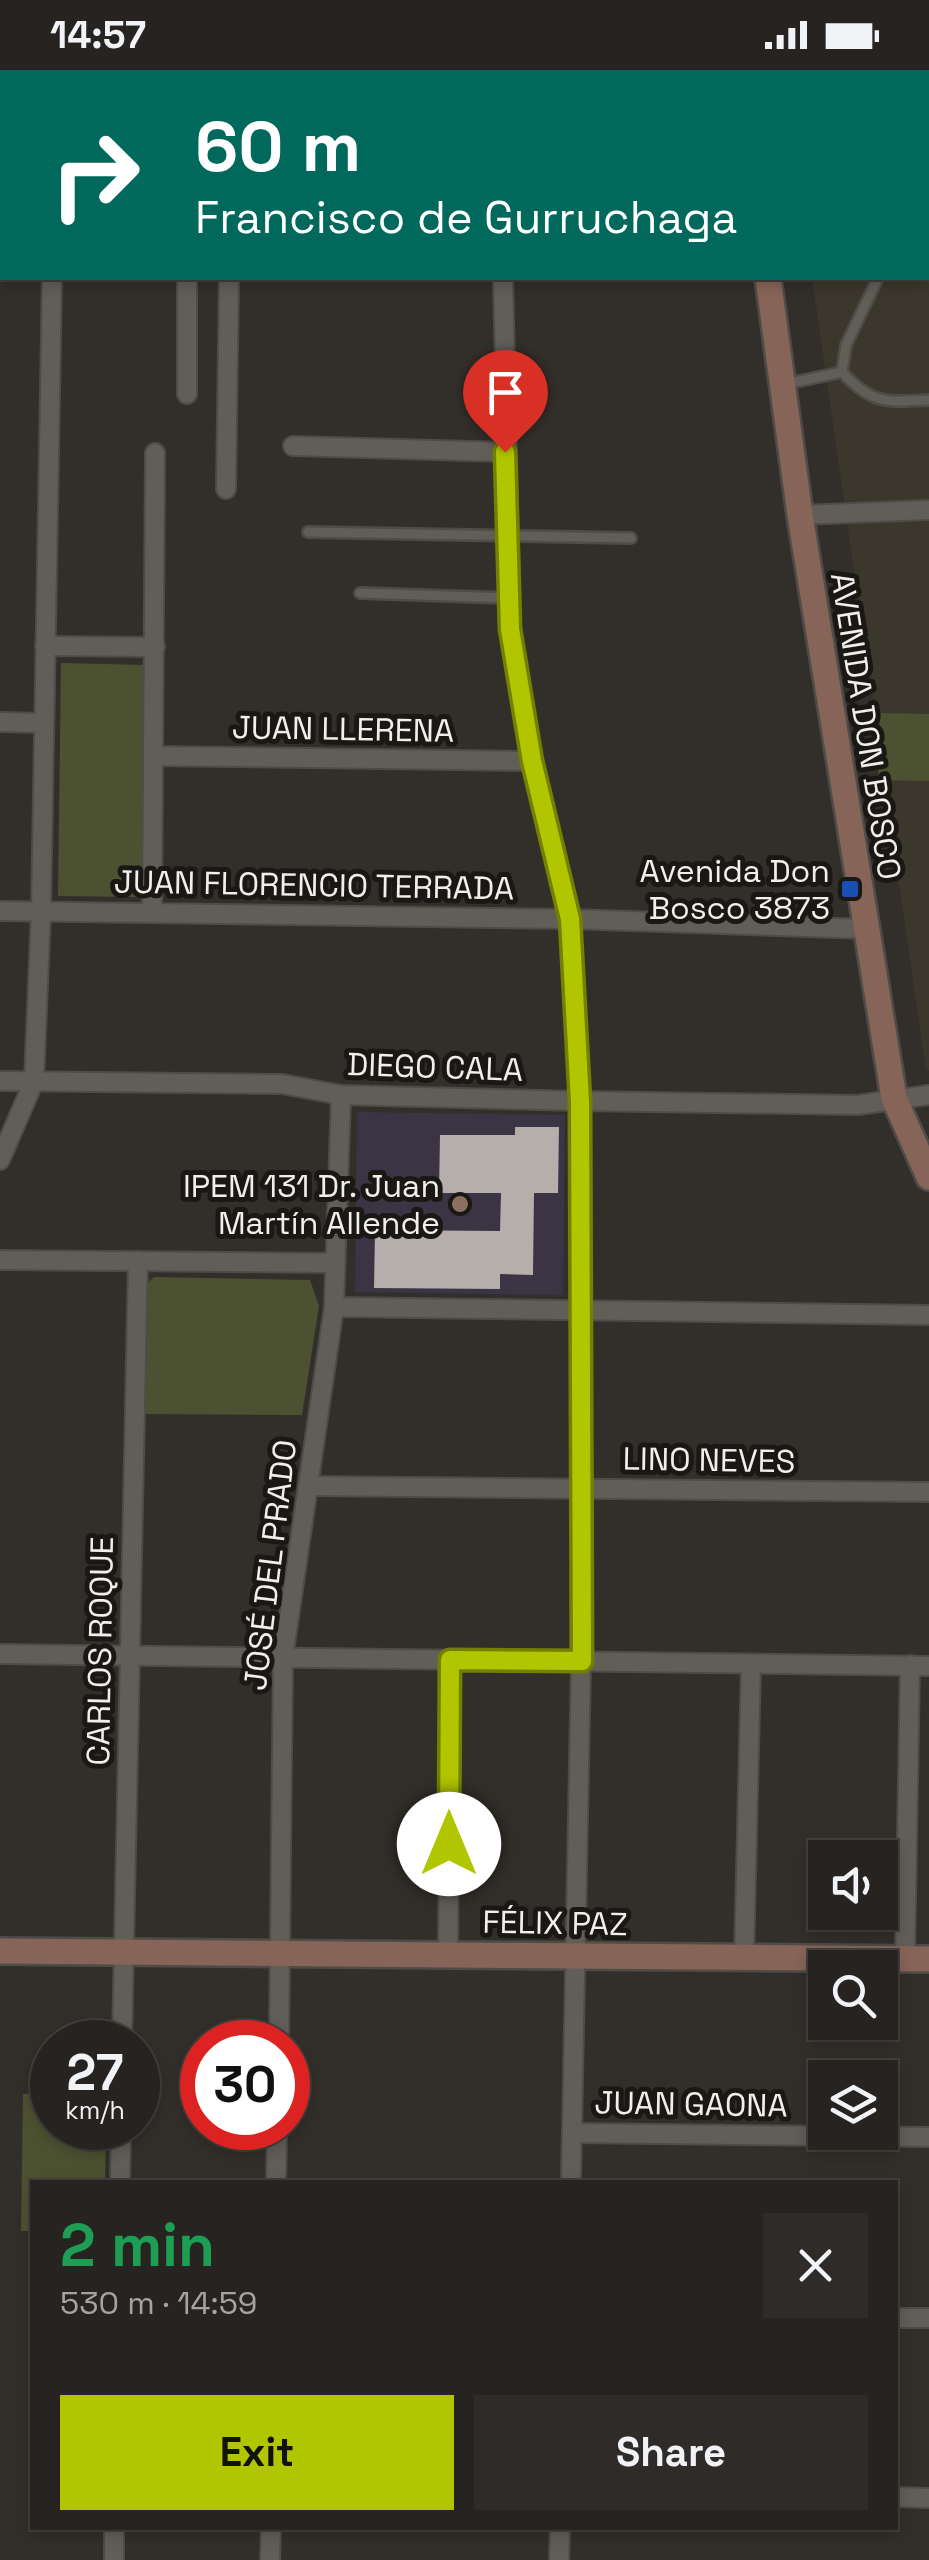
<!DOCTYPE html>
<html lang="en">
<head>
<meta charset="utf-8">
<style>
  body { margin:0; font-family:"Space Grotesk",sans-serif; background:#2e2b29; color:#f1f3f6; height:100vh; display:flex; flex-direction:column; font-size:38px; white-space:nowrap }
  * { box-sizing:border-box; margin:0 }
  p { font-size:32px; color:#a4a4a5 }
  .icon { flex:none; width:55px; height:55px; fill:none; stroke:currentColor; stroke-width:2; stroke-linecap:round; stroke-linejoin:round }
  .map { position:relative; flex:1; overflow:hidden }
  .drawer { position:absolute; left:30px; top:2110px; width:868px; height:350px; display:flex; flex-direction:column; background:#262320; border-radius:0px; box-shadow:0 5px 15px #0003,0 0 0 2px #42403e }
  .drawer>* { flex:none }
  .banner { position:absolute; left:0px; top:0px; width:930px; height:210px; box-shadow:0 5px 15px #0003,0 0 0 2px #42403e; background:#00695c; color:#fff; overflow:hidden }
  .tools { position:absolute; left:808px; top:1770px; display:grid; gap:20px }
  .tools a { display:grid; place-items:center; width:90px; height:90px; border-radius:0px; background:#262320; box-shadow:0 5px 15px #0003,0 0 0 2px #42403e; font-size:50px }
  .speed { position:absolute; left:30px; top:1950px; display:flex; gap:20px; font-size:50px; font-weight:700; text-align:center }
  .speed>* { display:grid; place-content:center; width:130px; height:130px; border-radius:50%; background:#262320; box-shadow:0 5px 15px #0003,0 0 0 2px #42403e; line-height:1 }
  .speed small { font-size:25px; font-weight:400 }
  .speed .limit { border:15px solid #d22; background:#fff; color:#111 }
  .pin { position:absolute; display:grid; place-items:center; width:85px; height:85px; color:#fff; margin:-102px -42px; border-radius:50% 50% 50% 0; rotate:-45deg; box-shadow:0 0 10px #0007 }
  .pin .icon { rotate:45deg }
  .me { position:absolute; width:110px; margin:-55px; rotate:0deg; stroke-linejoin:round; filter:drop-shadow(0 0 8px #0008) }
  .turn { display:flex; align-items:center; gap:35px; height:210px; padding:0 30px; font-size:45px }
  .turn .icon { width:130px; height:130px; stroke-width:2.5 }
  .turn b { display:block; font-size:70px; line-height:85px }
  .round { display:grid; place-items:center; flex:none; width:105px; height:105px; border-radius:0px; background:#2e2b29 }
  .headline { display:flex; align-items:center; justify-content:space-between; height:170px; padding:0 30px }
  h1 { font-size:60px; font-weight:700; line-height:75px; color:#1e9e55 }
  .button { display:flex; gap:20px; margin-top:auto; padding:20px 30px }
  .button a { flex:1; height:115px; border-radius:0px; background:#b1c500; color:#111; font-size:40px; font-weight:700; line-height:115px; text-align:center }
  .button a+a { background:#2e2b29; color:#f1f3f6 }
  .status { display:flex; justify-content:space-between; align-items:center; height:70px; padding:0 50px; background:#262320; direction:ltr }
  .status svg { height:28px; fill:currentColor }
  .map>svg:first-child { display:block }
  .built { fill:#3c372c }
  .education { fill:#3b3444 }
  .green { fill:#4c5231 }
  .building { fill:#b5aeaa }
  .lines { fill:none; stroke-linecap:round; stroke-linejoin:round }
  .service-casing { stroke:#4e4c47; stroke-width:14 }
  .minor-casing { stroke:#4e4c47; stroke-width:22 }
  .secondary-casing { stroke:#4e4c47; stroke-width:30 }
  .service { stroke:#615e58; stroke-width:9 }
  .minor { stroke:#615e58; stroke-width:18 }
  .secondary { stroke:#876458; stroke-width:25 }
  .route-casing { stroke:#738000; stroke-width:25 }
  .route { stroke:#b1c500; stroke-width:18 }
  .transit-dot { fill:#1a4fb4; stroke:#191815; stroke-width:4 }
  .education-dot { fill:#8d6e63; stroke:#191815; stroke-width:4 }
  .labels { text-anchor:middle; stroke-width:10; stroke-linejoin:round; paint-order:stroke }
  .street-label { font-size:32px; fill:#f1efec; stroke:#191815 }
  .poi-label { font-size:32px; fill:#f1efec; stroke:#191815; text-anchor:end }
</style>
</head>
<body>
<div class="status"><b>14:57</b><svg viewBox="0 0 49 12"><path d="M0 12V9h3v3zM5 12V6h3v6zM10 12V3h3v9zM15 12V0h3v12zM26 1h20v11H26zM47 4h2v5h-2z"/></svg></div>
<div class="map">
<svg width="929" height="2490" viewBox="0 0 929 2490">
  <rect width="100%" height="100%" fill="#322f2a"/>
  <path class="built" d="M828 0H929V1000H926L812 208H928V2H827Z"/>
  <path class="education" d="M357 1042 565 1045 563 1225 355 1222Z"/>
  <g class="green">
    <path d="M61 593 145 595 142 827 58 826Z"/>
    <path d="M880 643 929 644V711L878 710Z"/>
    <path d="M154 1207 310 1210 319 1236 302 1345 140 1344 143 1217Z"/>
    <path d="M23 2024H52V2058H106L105 2112H32V2161H21Z"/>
  </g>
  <path class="building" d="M515 1057H559L558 1123H534L533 1205 500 1204V1219L374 1218 375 1160 500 1161 501 1123H439L440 1065H515Z"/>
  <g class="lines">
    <g class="service-casing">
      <g id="service">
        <path d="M928 88 929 83"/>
        <path d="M878 208 846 275 842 302C872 335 887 332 929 330"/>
        <path d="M786 314 842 302"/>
        <path d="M308 462 631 468"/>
        <path d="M360 523 508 528"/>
      </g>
    </g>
    <g class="minor-casing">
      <g id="minor">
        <path d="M199 2V0"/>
        <path d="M0 128H2"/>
        <path d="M503 208 511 559 532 691 568 836 580 1031 581 1591 571 2112"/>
        <path d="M187 324V208"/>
        <path d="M293 376 505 382"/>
        <path d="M226 419 229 208"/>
        <path d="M800 445 929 440"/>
        <path d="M45 576 155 577"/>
        <path d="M0 652 43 653"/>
        <path d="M154 686 532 691"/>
        <path d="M0 841 570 849 866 859"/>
        <path d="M152 843 155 383"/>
        <path d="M0 1011 282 1014 341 1025 580 1031 858 1035 929 1025"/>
        <path d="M0 1090 34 1011 41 841 52 208"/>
        <path d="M0 1190 335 1193"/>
        <path d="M334 1237 929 1245"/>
        <path d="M308 1416 929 1422"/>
        <path d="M0 1584 929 1596"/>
        <path d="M448 1884 450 1590"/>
        <path d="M744 1888 751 1594"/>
        <path d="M905 1889 910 1595"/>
        <path d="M122 1972 138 1191"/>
        <path d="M279 1972 283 1588 334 1237 341 1025"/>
        <path d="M572 2063 929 2067"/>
        <path d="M120 2112 121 2058"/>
        <path d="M276 2112 277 2058"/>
        <path d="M895 2248H929"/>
        <path d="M895 2427 929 2428"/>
        <path d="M114 2490V2458"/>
        <path d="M270 2490 271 2458"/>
        <path d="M559 2490 560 2458"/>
      </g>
    </g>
    <g class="secondary-casing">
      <g id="secondary">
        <path d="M772 2V0"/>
        <path d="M768 208 800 445 894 1028 929 1107"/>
        <path d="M0 1881 929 1889"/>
      </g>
    </g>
    <use href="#service" class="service"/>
    <use href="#minor" class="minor"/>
    <use href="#secondary" class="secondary"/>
  </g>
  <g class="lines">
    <g class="route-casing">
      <path id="route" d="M449 1774 450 1590 582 1591 580 1031 570 849 532 691 510 559 505 382"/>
    </g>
    <use href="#route" class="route"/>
  </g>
  <rect class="transit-dot" x="840" y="809" width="20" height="20" rx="5"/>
  <circle class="education-dot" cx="460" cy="1134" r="10"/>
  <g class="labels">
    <g class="street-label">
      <text transform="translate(866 656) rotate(81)" y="11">AVENIDA DON BOSCO</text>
      <text transform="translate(343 659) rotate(1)" y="11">JUAN LLERENA</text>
      <text transform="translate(314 815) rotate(1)" y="11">JUAN FLORENCIO TERRADA</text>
      <text transform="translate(435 997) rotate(2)" y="11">DIEGO CALA</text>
      <text transform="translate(709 1390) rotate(1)" y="11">LINO NEVES</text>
      <text transform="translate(270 1495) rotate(-83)" y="11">JOSÉ DEL PRADO</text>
      <text transform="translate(100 1581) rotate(-89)" y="11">CARLOS ROQUE</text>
      <text transform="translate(555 1853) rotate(1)" y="11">FÉLIX PAZ</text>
      <text transform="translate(691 2034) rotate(1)" y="11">JUAN GAONA</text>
    </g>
    <g class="poi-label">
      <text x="830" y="812">Avenida Don<tspan x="830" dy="37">Bosco 3873</tspan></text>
      <text x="440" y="1127">IPEM 131 Dr. Juan<tspan x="440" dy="37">Martín Allende</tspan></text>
    </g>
  </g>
</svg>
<div class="tools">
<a><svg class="icon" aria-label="sound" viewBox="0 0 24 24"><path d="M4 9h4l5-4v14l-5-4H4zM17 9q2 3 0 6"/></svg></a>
<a><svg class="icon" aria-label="search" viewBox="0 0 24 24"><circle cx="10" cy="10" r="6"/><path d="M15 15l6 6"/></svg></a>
<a><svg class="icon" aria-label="layers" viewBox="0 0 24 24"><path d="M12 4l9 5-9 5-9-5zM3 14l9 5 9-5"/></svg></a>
</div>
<div class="speed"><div>27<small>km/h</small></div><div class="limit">30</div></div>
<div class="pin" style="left:505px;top:382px;background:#d93025"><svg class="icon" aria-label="arrive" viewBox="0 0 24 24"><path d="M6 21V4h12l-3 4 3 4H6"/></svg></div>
<svg class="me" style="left:449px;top:1774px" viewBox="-20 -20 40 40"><circle r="19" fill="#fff"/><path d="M0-13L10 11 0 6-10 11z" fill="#b1c500"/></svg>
<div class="banner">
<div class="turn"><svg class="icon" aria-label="right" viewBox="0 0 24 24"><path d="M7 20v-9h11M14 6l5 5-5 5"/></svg><div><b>60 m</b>Francisco de Gurruchaga</div></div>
</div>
<section class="drawer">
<div class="headline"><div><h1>2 min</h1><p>530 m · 14:59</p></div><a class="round"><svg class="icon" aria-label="close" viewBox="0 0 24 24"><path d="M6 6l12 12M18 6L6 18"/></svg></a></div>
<div class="button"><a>Exit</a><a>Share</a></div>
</section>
</div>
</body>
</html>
